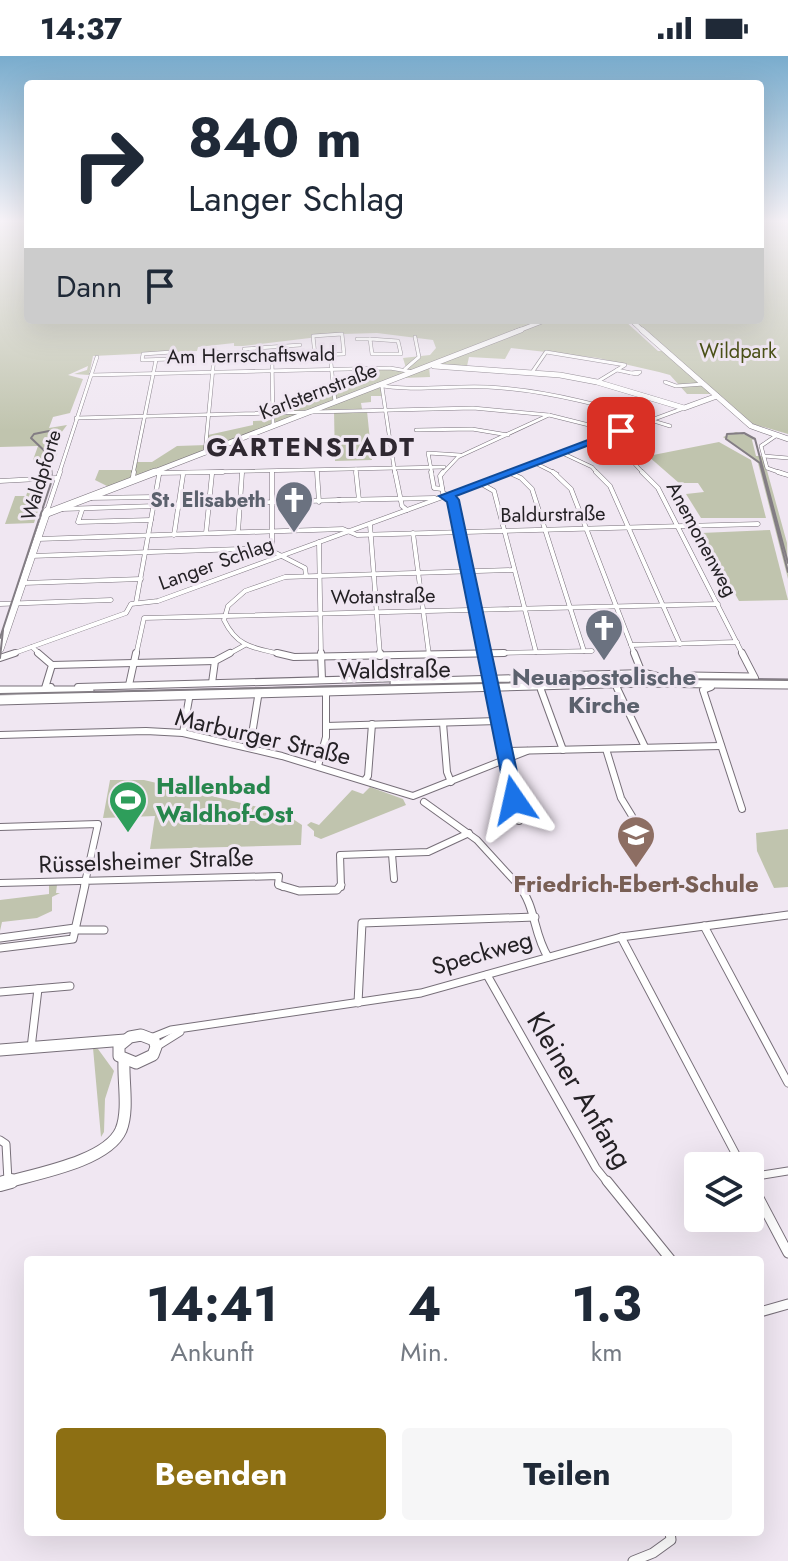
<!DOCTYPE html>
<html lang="de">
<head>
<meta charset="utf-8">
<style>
  body { margin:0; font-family:Jost,sans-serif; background:#f6f6f7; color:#1f2937; height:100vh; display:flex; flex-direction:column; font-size:30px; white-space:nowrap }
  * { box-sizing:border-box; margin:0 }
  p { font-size:26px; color:#747a83 }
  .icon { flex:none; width:44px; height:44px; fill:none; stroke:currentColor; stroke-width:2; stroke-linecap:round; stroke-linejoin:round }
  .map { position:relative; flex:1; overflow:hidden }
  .side { position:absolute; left:24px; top:1200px; width:740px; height:280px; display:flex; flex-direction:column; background:#fff; border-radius:8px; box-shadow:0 8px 32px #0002 }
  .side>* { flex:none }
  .guide { position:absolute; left:24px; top:24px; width:740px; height:244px; border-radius:8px; box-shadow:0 8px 32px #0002; background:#fff; color:#1f2937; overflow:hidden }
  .buttons { position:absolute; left:684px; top:1096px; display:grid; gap:16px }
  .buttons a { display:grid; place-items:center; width:80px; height:80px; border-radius:8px; background:#fff; box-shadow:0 8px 32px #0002; font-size:40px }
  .pin { position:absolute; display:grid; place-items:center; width:68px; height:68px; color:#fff; margin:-34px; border-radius:16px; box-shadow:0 4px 12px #0006 }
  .me { position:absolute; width:88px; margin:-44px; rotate:349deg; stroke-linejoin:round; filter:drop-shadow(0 0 6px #0008) }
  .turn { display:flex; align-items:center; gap:28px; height:168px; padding:0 32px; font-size:36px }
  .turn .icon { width:104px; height:104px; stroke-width:2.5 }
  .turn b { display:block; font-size:56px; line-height:68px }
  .then { display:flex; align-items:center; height:76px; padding:0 32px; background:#0003; gap:16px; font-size:30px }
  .eta { display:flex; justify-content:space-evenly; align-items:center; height:136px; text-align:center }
  .eta b { font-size:48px; font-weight:700; line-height:56px }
  .button { display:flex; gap:16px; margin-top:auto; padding:16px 32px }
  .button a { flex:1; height:92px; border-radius:8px; background:#8d6f13; color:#fff; font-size:32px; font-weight:700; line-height:92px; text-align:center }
  .button a+a { background:#f6f6f7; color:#1f2937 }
  .status { display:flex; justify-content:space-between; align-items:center; height:56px; padding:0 40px; background:#fff; direction:ltr }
  .status svg { height:22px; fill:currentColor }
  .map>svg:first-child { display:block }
  .green { fill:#c0c4ae }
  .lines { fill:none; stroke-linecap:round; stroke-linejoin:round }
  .street-far4-casing { stroke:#776f79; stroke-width:4 }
  .street-far3-casing { stroke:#776f79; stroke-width:5 }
  .street-far2-casing { stroke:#776f79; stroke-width:8 }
  .street-far1-casing { stroke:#776f79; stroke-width:9 }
  .street-casing { stroke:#776f79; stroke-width:11 }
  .secondary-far5-casing { stroke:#776f79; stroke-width:5 }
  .secondary-far4-casing { stroke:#776f79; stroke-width:6 }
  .secondary-far3-casing { stroke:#776f79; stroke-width:8 }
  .secondary-far2-casing { stroke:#776f79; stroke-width:11 }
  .secondary-far1-casing { stroke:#776f79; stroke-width:13 }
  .secondary-casing { stroke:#776f79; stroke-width:16 }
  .street-far4 { stroke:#fff; stroke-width:3 }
  .street-far3 { stroke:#fff; stroke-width:4 }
  .street-far2 { stroke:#fff; stroke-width:6 }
  .street-far1 { stroke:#fff; stroke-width:7 }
  .street { stroke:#fff; stroke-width:9 }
  .secondary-far5 { stroke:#fff; stroke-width:4 }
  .secondary-far4 { stroke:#fff; stroke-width:5 }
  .secondary-far3 { stroke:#fff; stroke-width:7 }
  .secondary-far2 { stroke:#fff; stroke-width:9 }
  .secondary-far1 { stroke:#fff; stroke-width:11 }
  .secondary { stroke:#fff; stroke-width:14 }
  .tram { stroke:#837d84; stroke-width:2 }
  .route { fill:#1a73e8; stroke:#114b97; stroke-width:2 }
  .labels { text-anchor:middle; stroke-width:6; stroke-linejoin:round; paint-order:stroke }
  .far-park-label { font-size:20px; fill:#4b5118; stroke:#f0e7f2 }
  .far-street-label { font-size:20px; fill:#242125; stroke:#f0e7f2 }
  .far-worship-label { font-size:20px; font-weight:bold; fill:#5b616d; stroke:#f0e7f2; text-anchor:end }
  .street-label { font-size:24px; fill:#242125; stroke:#f0e7f2 }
  .worship-label { font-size:24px; font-weight:bold; fill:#5b616d; stroke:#f0e7f2 }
  .leisure-label { font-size:24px; font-weight:bold; fill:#27864d; stroke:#f0e7f2; text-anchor:start }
  .education-label { font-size:24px; font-weight:bold; fill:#785e54; stroke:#f0e7f2 }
  .far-district-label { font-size:26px; font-weight:bold; letter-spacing:2px; fill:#2f2831; stroke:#f0e7f2 }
  .near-street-label { font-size:28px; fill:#242125; stroke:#f0e7f2 }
</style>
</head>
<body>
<div class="status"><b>14:37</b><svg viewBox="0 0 49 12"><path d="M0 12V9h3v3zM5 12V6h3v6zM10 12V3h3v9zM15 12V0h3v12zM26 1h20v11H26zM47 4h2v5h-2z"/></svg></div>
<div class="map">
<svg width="788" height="1505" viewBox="0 0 788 1505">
  <rect width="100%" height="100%" fill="#f0e7f2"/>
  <g class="green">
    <path d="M0 164H28V264H624L658 295H663L631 264H760V164H788V378L753 368 719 338H687L670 319 659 316 598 302 511 292 505 303 469 301 467 310H429L430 321 403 322 381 331 382 340H371V346L361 347 362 353 311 354 111 432 95 424 99 414H134L136 406H152L177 390 207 389 208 379 253 369V365L273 364 274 357 313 342V338L335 337V332L358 326 373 318V313L406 312 403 302 430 299 436 292 433 284 377 277 343 278 243 290H234V287L198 291 197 295 93 300 89 319 74 318 87 314 88 310 68 319 83 323 70 357 53 361 49 372 67 369 58 381 52 397H58L46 415 33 404 38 390 0 391Z"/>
    <path d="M334 355H367L372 404 335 405Z"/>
    <path d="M736 376 756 382 752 384 756 400H763L787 487 788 523 758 407 723 381Z"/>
    <path d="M719 386 751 404 766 462H701L686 438 704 436 698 427H679L648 400Z"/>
    <path d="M38 425 47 427 34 467 5 468 15 440H26L29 431H36Z"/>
    <path d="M770 474 788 544 739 545 701 477Z"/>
    <path d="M110 724H144L284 757 302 769 301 789 150 793 155 760 103 762Z"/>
    <path d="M370 731 403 743 406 749 321 783 314 780V775L307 769 311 766 319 769 352 734 363 738Z"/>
    <path d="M788 773V831L774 832 757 795 756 777Z"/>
    <path d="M49 829H57L56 837H60L52 841V855L37 862 2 866 0 875V844L49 838Z"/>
    <path d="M93 992 98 993 114 1015 105 1043 104 1076 101 1081Z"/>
  </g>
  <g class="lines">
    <g class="street-far4-casing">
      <g id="street-far4">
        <path d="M342 278 344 298 315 299 313 280Z"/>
        <path d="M357 283H370"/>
        <path d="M370 283 398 285 401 298H372Z"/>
        <path d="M258 292V301H272L273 370"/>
        <path d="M244 293 300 289"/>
        <path d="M172 296 171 303 142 304 143 298Z"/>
        <path d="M211 296H219V301H210Z"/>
        <path d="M330 298 335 346"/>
        <path d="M272 301 287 300 286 290"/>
        <path d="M405 313 419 301 415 281"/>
        <path d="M617 314 631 317"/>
        <path d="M533 315 546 296 625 309 597 326"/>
        <path d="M640 316 637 318 631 317Z"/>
        <path d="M91 319 390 312 413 316"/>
        <path d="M665 326 676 330 704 328"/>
        <path d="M377 329C414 336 451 329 488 331 550 334 611 352 670 370"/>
        <path d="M382 331 395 418"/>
        <path d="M76 362 473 352 549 359 617 376"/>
        <path d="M416 374 472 373 508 379"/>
        <path d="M777 379 761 390 767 412 784 418"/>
        <path d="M592 386 633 406 644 418"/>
        <path d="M205 397 214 301"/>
        <path d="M562 397 592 411 598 418"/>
        <path d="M764 400 788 402"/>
        <path d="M535 407 557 418"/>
        <path d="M356 413V418"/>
        <path d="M508 416 511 418"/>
        <path d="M153 417 444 411"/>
        <path d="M59 418 97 301"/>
        <path d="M133 418 156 304"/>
        <path d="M432 418 428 397 460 399"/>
        <path d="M442 418 458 401 549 359"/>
        <path d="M505 418 684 352"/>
      </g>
    </g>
    <g class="street-far3-casing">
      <g id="street-far3">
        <path d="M272 416V492"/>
        <path d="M317 416 319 446"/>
        <path d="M356 416 359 444"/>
        <path d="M395 416 402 450 407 454"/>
        <path d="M431 416 434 432 442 433"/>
        <path d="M443 416 440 420 443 437 448 439"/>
        <path d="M508 416 521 422 532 433 584 595"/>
        <path d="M553 416 571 433 635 599"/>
        <path d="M596 416 610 430 680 588"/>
        <path d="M642 416 658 432 743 599"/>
        <path d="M778 416 788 419"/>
        <path d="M153 417 223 416"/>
        <path d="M0 425 57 422"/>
        <path d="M132 425 134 416"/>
        <path d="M480 427 494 435 536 596"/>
        <path d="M446 440 453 444 485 599"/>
        <path d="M89 442 155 441"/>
        <path d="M338 444 435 442"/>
        <path d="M62 453 340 444"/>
        <path d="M82 454 78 466 151 464"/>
        <path d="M47 455 60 416"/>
        <path d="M370 469 380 599"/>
        <path d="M238 476 242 417"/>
        <path d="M206 477 212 418"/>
        <path d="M413 477 429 599"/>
        <path d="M174 479 183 419"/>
        <path d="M38 483 343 473 357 479 758 468"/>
        <path d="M319 486 321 599"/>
        <path d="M272 495 305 512 306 519"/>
        <path d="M31 500 272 492"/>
        <path d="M24 527 141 523"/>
        <path d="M136 547 159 419"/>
        <path d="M0 548 111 544"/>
        <path d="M631 589 737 586"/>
        <path d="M32 591 41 599"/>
        <path d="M9 599 126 557 131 548 158 545 511 416"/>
        <path d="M136 599 144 562 718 548"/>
        <path d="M227 599 245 589"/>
        <path d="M285 599C256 592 238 593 224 564L228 550 245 535 285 521 514 514"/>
        <path d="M404 599 592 595"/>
      </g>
    </g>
    <g class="street-far2-casing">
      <g id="street-far2">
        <path d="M38 597 52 609 45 632 51 631"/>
        <path d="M277 597 294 601 504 597"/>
        <path d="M321 597 322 624"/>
        <path d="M380 597V600"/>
        <path d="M484 597 519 765"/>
        <path d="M634 597 642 617"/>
        <path d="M742 597 755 622"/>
        <path d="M0 602 15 597"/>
        <path d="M52 609 215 605"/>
        <path d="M573 619 645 617 657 620"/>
        <path d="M212 627 215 605 230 597"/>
        <path d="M129 629 136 597"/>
        <path d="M78 631 403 622"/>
        <path d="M711 631 703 634 742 753"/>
        <path d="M617 632 645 691"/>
        <path d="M541 634 563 694"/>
        <path d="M443 667 447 716 451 726"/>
        <path d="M326 670 498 665"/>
        <path d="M183 677 189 643"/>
        <path d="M0 679 146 675 183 677 282 700 413 740 527 695"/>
        <path d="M250 691 258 641"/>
        <path d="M606 693 621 742 632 760"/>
        <path d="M504 695 721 690"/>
        <path d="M318 710 326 681V639"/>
        <path d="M365 724 368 720 372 668"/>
        <path d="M424 746 477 784 520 831"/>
        <path d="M0 771 98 768 84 831"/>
        <path d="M392 798 394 823"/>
        <path d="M0 827 279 820 278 828 283 831"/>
        <path d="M341 831 340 799 428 796 469 777"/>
      </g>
    </g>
    <g class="street-far1-casing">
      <g id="street-far1">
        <path d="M279 829 299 835 337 834 341 829"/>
        <path d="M518 829C536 849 533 878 548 901"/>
        <path d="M704 870 788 1027"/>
        <path d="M74 874H104"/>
        <path d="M621 881 742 1110"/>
        <path d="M0 882 75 872"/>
        <path d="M0 892 73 883 85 829"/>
        <path d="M487 919 596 1112 608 1127"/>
        <path d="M0 936 70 930"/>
        <path d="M358 947 362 867 535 861"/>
        <path d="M151 982 171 974 421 937 621 881 788 859"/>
        <path d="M156 991 180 976"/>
        <path d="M31 992 38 933"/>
        <path d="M0 1084 6 1088 8 1125"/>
        <path d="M750 1121 788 1115"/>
      </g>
    </g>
    <g class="street-casing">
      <g id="street">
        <path d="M607 1125 671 1204"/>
        <path d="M750 1125 788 1197"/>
        <path d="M760 1256 788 1248"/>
        <path d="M633 1505 653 1497 671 1484 670 1476"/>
      </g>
    </g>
    <g class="secondary-far5-casing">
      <g id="secondary-far5">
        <path d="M631 264 644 276"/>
        <path d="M515 276 546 264"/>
      </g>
    </g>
    <g class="secondary-far4-casing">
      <g id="secondary-far4">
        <path d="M642 274 751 370 788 383"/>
        <path d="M434 310 560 319 597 326 684 352 717 340"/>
        <path d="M149 418 521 274"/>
      </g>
    </g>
    <g class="secondary-far3-casing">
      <g id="secondary-far3">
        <path d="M45 458 155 416"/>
        <path d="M0 593 47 455"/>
      </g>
    </g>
    <g class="secondary-far2-casing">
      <g id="secondary-far2">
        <path d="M691 621 752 622"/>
        <path d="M395 627 576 622"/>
        <path d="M0 635H89"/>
        <path d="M0 644 644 626 788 628"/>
      </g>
    </g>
    <g class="secondary-far1-casing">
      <g id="secondary-far1">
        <path d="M141 979 154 984 156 991 153 999 136 1007 119 1000V990L130 981Z"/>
        <path d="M0 994 125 984"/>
        <path d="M4 1127C34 1118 107 1106 121 1074 129 1054 123 1026 124 1005"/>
      </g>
    </g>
    <g class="secondary-casing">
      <path id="secondary" d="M0 1128 11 1125"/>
    </g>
    <use href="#street-far4" class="street-far4"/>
    <use href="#street-far3" class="street-far3"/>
    <use href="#street-far2" class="street-far2"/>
    <use href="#street-far1" class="street-far1"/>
    <use href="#street" class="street"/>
    <use href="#secondary-far5" class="secondary-far5"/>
    <use href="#secondary-far4" class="secondary-far4"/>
    <use href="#secondary-far3" class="secondary-far3"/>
    <use href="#secondary-far2" class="secondary-far2"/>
    <use href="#secondary-far1" class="secondary-far1"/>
    <use href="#secondary" class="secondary"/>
    <g class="tram">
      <path d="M49 375 61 379 51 408V401L31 382 34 378Z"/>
      <path d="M788 507 755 383 744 377 727 378 726 383 760 407 788 516"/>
      <path d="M0 582 52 424 51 408"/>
      <path d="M0 602 3 574"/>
      <path d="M0 638 659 623 788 624"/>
    </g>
  </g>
  <linearGradient id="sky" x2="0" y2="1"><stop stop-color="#79accd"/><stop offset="0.44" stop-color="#f8f4f9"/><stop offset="1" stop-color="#f8f4f9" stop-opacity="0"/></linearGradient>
  <rect width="788" height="375" fill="url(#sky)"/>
  <path class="route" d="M617 373 626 375 456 440 459 444 523 744 514 749 507 747 447 446 439 440Z"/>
  <defs>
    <g id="church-pin" transform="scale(2)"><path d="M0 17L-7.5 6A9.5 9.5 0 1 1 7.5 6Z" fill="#6b7280" stroke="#f0e7f2"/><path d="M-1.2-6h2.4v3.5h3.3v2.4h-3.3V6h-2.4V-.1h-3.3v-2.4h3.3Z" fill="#fff"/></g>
    <g id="stadium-pin" transform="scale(2)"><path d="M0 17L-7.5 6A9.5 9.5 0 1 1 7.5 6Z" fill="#2e9e5b" stroke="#f0e7f2"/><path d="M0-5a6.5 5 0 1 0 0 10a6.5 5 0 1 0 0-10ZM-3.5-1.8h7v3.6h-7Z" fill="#fff"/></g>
    <g id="school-pin" transform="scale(2)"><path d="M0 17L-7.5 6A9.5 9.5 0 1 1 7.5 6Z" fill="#8d6e63" stroke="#f0e7f2"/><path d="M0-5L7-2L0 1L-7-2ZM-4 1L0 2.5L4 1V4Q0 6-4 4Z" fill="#fff"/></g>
  </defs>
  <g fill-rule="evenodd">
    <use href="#church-pin" x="294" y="444"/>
    <use href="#church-pin" x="604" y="572"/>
    <use href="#stadium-pin" x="128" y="744"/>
    <use href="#school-pin" x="636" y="779"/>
  </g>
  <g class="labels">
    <g class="far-park-label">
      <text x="738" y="302">Wildpark</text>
    </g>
    <g class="far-street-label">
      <text transform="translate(251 299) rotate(-1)" y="7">Am Herrschaftswald</text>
      <text transform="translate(318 335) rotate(-21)" y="7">Karlsternstraße</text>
      <text transform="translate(41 419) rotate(-73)" y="7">Waldpforte</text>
      <text transform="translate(553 458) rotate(-1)" y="7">Baldurstraße</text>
      <text transform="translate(702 483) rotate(62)" y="7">Anemonenweg</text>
      <text transform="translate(216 507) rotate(-20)" y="7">Langer Schlag</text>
      <text transform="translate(383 540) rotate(-1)" y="7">Wotanstraße</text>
    </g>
    <g class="far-worship-label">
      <text x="266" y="451">St. Elisabeth</text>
    </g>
    <g class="street-label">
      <text transform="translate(394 614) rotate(-1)" y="8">Waldstraße</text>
      <text transform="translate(263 681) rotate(13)" y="8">Marburger Straße</text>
      <text transform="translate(146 805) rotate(-2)" y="8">Rüsselsheimer Straße</text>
      <text transform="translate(482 897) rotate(-16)" y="8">Speckweg</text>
    </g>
    <g class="worship-label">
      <text x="604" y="629">Neuapostolische<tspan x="604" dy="28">Kirche</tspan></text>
    </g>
    <g class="leisure-label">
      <text x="156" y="738">Hallenbad<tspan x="156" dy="28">Waldhof-Ost</tspan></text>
    </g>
    <g class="education-label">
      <text x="636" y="836">Friedrich-Ebert-Schule</text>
    </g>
    <g class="far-district-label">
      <text x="311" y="400">GARTENSTADT</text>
    </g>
    <g class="near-street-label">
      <text transform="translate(580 1034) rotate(59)" y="10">Kleiner Anfang</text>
    </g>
  </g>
</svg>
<div class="buttons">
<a><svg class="icon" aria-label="layers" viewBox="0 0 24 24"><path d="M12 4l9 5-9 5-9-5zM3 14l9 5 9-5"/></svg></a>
</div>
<div class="pin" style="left:621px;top:375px;background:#d93025"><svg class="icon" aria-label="arrive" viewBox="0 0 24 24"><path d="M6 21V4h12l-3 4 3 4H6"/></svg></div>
<svg class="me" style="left:514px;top:744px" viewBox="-20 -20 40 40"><path d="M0-17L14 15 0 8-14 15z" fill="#1a73e8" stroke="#fff" stroke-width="4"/></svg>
<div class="guide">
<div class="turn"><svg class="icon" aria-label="right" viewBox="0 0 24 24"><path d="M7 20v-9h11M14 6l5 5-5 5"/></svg><div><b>840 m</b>Langer Schlag</div></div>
<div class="then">Dann<svg class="icon" aria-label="arrive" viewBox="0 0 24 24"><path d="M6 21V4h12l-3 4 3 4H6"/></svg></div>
</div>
<section class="side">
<div class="eta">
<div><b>14:41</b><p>Ankunft</p></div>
<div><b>4</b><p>Min.</p></div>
<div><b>1.3</b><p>km</p></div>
</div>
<div class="button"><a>Beenden</a><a>Teilen</a></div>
</section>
</div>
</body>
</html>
